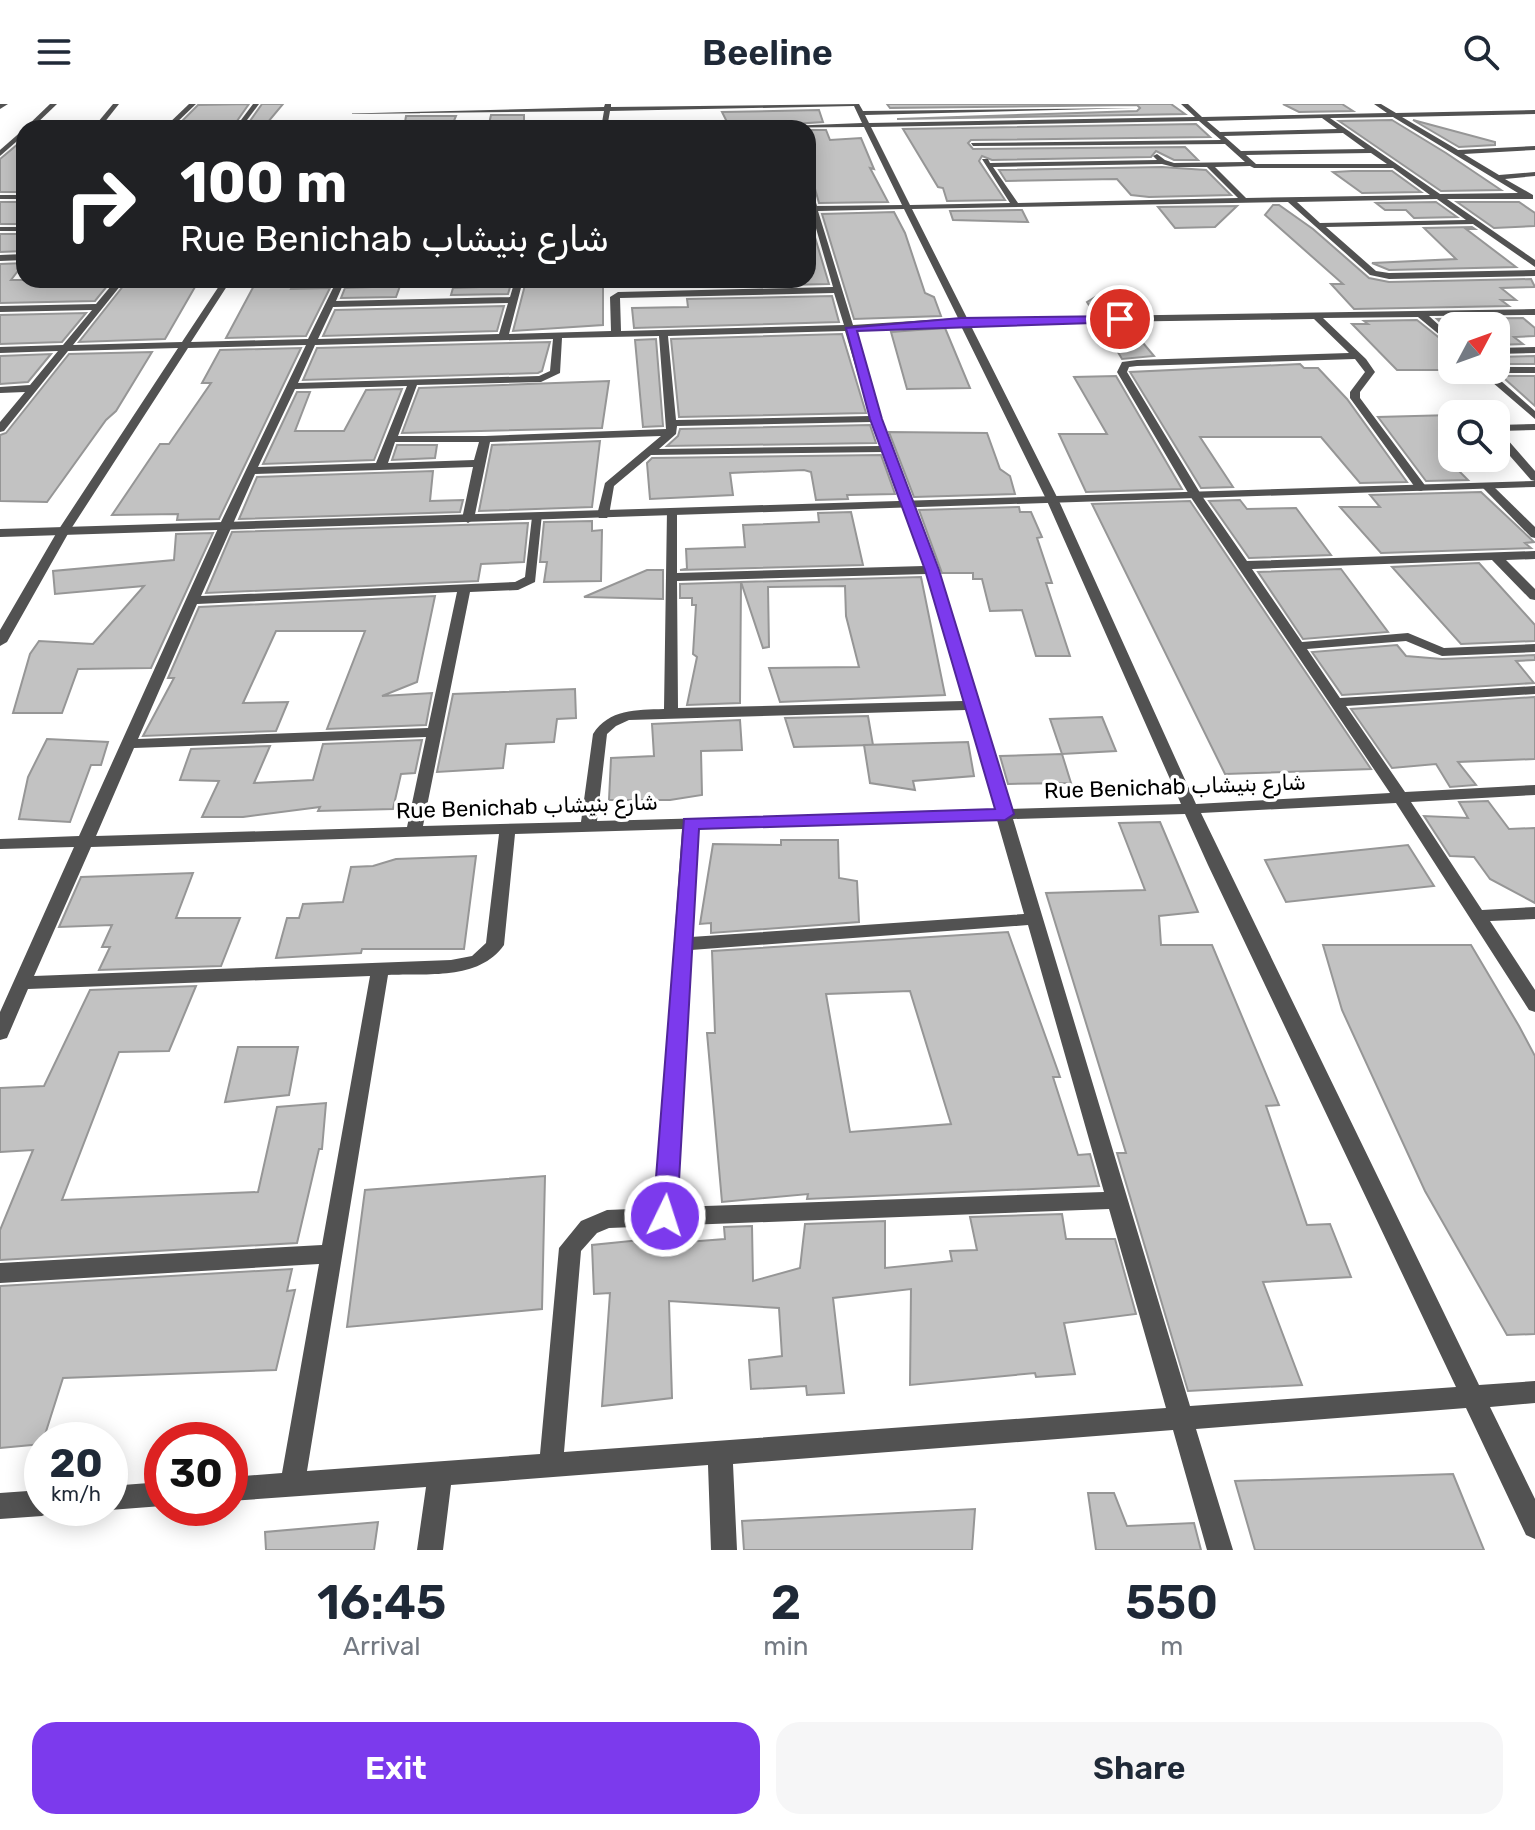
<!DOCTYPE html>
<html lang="en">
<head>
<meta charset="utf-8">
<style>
  body { margin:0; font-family:Rubik,"Noto Sans Arabic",sans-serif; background:#f6f6f7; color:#1f2937; height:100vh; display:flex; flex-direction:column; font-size:30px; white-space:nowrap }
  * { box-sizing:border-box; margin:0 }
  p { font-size:26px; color:#747a83 }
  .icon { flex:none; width:44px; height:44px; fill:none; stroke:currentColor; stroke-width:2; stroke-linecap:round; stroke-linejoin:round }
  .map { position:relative; height:1446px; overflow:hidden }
  .drawer { display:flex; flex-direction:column; background:#fff; flex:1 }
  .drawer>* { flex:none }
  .guide { position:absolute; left:16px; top:16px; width:800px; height:168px; border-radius:24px; box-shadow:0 4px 20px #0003; background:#202124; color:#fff; overflow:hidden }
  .needle { width:52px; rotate:49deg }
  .buttons { position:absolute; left:1438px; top:208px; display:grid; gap:16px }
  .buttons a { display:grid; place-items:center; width:72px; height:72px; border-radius:16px; background:#fff; box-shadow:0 4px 20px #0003; font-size:40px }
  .speed { position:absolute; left:24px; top:1318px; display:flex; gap:16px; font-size:40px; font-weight:700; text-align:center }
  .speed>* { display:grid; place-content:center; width:104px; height:104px; border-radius:50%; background:#fff; box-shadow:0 4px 20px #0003; line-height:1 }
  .speed small { font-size:20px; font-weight:400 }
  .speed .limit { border:12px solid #d22; background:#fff; color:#111 }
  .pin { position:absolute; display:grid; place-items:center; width:68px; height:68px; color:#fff; margin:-34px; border:4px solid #fff; border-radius:50%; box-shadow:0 2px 8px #0007 }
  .me { position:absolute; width:88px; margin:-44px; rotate:4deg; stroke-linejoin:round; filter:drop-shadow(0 0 6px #0008) }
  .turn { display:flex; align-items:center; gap:28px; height:168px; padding:0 32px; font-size:36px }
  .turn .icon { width:104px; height:104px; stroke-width:2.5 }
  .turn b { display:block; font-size:56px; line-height:68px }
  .eta { display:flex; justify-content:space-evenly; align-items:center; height:136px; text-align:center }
  .eta b { font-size:48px; font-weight:600; line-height:56px }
  .button { display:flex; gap:16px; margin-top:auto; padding:16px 32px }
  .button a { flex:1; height:92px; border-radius:24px; background:#7c3aed; color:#fff; font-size:32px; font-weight:600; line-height:92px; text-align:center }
  .button a+a { background:#f6f6f7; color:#1f2937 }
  header { display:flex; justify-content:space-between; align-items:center; height:104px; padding:0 32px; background:#fff; font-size:36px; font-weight:600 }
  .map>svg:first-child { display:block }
  .building { fill:#c2c2c2; stroke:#969696; stroke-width:2; fill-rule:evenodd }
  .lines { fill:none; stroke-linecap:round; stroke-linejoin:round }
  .minor { fill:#525252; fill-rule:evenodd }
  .tertiary { fill:#525252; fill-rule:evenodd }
  .route { fill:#7c3aed; stroke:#51269a; stroke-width:2 }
  .labels { text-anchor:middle; stroke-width:7; stroke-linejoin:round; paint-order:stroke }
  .street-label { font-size:22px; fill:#000; stroke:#fff }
</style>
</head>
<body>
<header><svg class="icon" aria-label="menu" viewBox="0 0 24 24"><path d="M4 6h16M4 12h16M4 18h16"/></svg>Beeline<svg class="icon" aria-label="search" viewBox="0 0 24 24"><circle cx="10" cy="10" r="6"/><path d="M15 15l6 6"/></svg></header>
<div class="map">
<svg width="1535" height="1446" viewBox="0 0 1535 1446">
  <rect width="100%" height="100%" fill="#fff"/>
  <g class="building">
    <path d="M249 0 232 24H183L182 17 198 1Z"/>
    <path d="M262 0H283L263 24H245Z"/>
    <path d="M887 0H1171L1185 10 897 15 1137 7 1140 4 1137 1 890 4Z"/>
    <path d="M1283 0H1342L1353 7 1299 8Z"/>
    <path d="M819 6 823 18 730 24 722 8Z"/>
    <path d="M491 11H524V24H488Z"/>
    <path d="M406 12H456L451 24H404Z"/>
    <path d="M1392 16 1446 49 1501 86 1441 87 1339 17Z"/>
    <path d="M1413 16 1495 38V41L1459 43Z"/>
    <path d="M1196 20 1210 33 971 36 968 39 973 45 1185 43 1198 56H1174L1156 47 1151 53 992 56 982 52 979 57 1005 96 947 97 943 84 938 83 903 25Z"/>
    <path d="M808 26H826L830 36 861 34 874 65 870 64 888 98 819 99 808 60Z"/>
    <path d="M24 35V88H0V55Z"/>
    <path d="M1162 63 1206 66 1231 91 1149 93 1131 91 1117 75 1006 77 999 66Z"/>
    <path d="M1352 67H1392L1421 88 1362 89 1333 68Z"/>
    <rect x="0" y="98" width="24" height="22"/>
    <path d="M1436 98 1457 113 1414 114 1406 106H1385L1376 99Z"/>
    <path d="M1457 98H1519L1535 109V122L1494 124Z"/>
    <path d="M1273 101H1279L1313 125 1369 174 1389 178 1531 175 1535 183 1501 184 1516 196H1501L1509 202 1354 205 1331 180H1343L1265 111Z"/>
    <path d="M1237 102 1215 123 1175 124 1158 103Z"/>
    <path d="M1022 106 1028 118 953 116 950 107Z"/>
    <path d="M894 108 905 129 925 189 934 193 941 212 854 215 822 110Z"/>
    <path d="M808 110 829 180 686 183 685 176H808Z"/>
    <path d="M1472 123 1475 125H1466L1516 163 1389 166 1372 159 1456 155 1424 124Z"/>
    <path d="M0 130H24V147L0 148Z"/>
    <path d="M24 159 11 176H112L95 197 0 199V160Z"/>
    <path d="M128 176H199L165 235 79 238Z"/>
    <path d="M257 176H295L291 185 330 184 306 232 226 234Z"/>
    <path d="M480 176H507L506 180H511L508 190 451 191 453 184 479 183Z"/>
    <path d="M603 180V221L513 227 525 181Z"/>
    <path d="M400 182 396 193 341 194 345 184Z"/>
    <path d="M1105 187 1120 209H1094L1087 198Z"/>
    <path d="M832 192 839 218 634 224 632 204 688 203 687 195Z"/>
    <path d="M504 202 497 227 323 232 335 206Z"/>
    <path d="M86 209 62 238 0 240V211Z"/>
    <path d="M1523 214 1535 224V232L1514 233 1523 240 1496 241V222H1452V229L1437 215Z"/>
    <path d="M1417 216 1452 244V266H1397L1352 220H1368L1364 217Z"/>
    <path d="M1102 221H1128L1154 252 1122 255Z"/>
    <path d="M945 224 970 284 907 285 891 228Z"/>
    <path d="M842 230 866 309 679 313 671 235Z"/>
    <path d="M656 235 663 322 643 323 635 236Z"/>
    <path d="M550 238 542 267 538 269 303 276 317 244Z"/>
    <path d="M301 244 219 415 177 416 178 410 112 411 160 340H169L211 279H202L220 246Z"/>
    <path d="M152 248 116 307 106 316 47 398 0 397V331L6 329 69 250Z"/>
    <path d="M51 250 28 278 0 280V252Z"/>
    <path d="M1535 252V260H1496V253Z"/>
    <path d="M1300 260 1304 264H1318L1347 295 1407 378 1360 379 1321 333H1200L1233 383 1201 384 1130 268Z"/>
    <path d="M1116 272 1182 385 1086 388 1059 330H1107L1074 273Z"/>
    <path d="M1501 272H1535V302L1506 276Z"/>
    <path d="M609 277 602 324 402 329 419 284Z"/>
    <path d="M402 285 374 356 263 360 297 288H310L295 327H344L366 286Z"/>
    <path d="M1452 311V354H1480L1492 366 1451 359 1468 376 1426 377 1378 313Z"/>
    <path d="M870 321 876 339 667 342 678 332 680 325Z"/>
    <path d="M889 328 987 329 1000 365 1010 372 1015 390 914 393Z"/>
    <path d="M600 337 592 403 479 407 492 341Z"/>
    <path d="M397 341H437L435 354 392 356Z"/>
    <path d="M881 351 895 390 847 391 848 395 816 396 811 368 804 366 730 369 733 391 650 395 647 359 652 354Z"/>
    <path d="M433 367 430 397 463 396 460 408 239 415 257 373Z"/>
    <path d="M1481 388 1534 438 1525 439 1531 444 1381 449 1340 403H1380L1370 391Z"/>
    <path d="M1240 396 1247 405 1296 404 1331 451 1249 454 1209 397Z"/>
    <path d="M1190 397 1371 665 1225 670 1092 400Z"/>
    <path d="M1019 403 1020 408H1031L1042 433 1037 434 1052 479H1046L1070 552H1036L1022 506 990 507 982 475H973V469H942L919 406Z"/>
    <path d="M851 408 863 461 680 466 687 465 686 445 745 443 743 421 819 418 818 409Z"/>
    <path d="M592 417V427L602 426 601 477 544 478 547 458H540L544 418Z"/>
    <path d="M528 419 524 458 481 460 478 477 206 489 232 428Z"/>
    <path d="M213 429 151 564 78 565 62 609H13L30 550 39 537 93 540 144 482 55 490 53 467 174 456 176 430Z"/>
    <path d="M1479 459 1535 521V537L1461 540 1392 463Z"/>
    <path d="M1341 465 1388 528 1303 535 1258 468Z"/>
    <path d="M647 466H663V495L584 493Z"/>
    <path d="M921 473 945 591 780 598 769 564 859 563 846 512 845 482 768 483 769 543 763 544 741 478Z"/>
    <path d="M741 478 740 599 687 601 697 553 693 550 696 501H692V494H680V480Z"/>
    <path d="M435 492 417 578 382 592 432 589 426 621 327 625 365 527H276L243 599 288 598 276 627 143 632 174 574H168L199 503Z"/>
    <path d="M1397 541 1406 552 1442 555 1535 551V556L1516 557 1534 579 1342 591 1312 548Z"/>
    <path d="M575 585 576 614 557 615 554 638 506 640 503 664 437 668 453 590Z"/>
    <path d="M1535 593V655L1458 658 1476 681 1450 683 1436 660 1392 664 1351 605Z"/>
    <path d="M868 612 873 641 794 643 785 614Z"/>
    <path d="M1102 613 1116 647 1062 650 1050 615Z"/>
    <path d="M740 616 742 646 701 647 702 691 670 696H609L611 654 654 652 652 620Z"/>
    <path d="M47 635 108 638 101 661H91L70 718 19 715 28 673Z"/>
    <path d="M422 636 415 669 401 670 393 705 318 707 320 703 243 713H202L219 677 180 676 191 645 270 642 254 679 313 676 323 640Z"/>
    <path d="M968 638 974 672 913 677 915 686 870 679 864 641Z"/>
    <path d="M1062 650 1071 679 1008 680 1000 652Z"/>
    <path d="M1488 697 1509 725 1535 724V799L1490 775 1474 753 1450 752 1424 712 1468 714 1459 698Z"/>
    <path d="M1160 718 1198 808 1159 812 1161 841H1212L1279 1001 1266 1002 1307 1121 1330 1120 1351 1173 1263 1178 1302 1281 1188 1287 1117 1049H1126L1046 789 1145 786 1119 719Z"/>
    <path d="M781 736H838L839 774 857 777 859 818 711 829V819L700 820 713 740 781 741Z"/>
    <path d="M1408 741 1434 782 1286 798 1265 756Z"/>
    <path d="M476 752 464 845H362L361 849 276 854 287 814H299L303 800 343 798 351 763 373 762 396 755Z"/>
    <path d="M193 769 176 814H240L221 862 99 866 110 843H102L112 821 59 823 81 773Z"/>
    <path d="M1008 828 1060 973H1053L1078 1051 1090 1050 1099 1082 807 1095 808 1090 722 1098 707 929H715L712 847ZM910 887 951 1020 850 1028 826 890Z"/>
    <path d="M1323 841H1471L1519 922 1535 952V1230L1507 1231 1425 1087 1342 906Z"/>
    <path d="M196 882 169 947 119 948 62 1096 258 1088 277 1003 326 999 322 1045H319L297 1139 0 1156V1126L33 1046 0 1048V984L44 982 90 886Z"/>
    <path d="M238 943H298L289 991 225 998Z"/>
    <path d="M545 1072 542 1205 347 1223 365 1086Z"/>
    <path d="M1062 1110 1066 1135H1115L1136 1210 1064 1219 1075 1270 1036 1273 1035 1269 910 1281 911 1185 833 1194 844 1289 807 1291 806 1282 751 1285 749 1256 782 1252 779 1204 669 1197 672 1294 602 1302 610 1189 594 1190 592 1141 660 1134 661 1140 725 1135 724 1123 752 1122 753 1177 800 1164 805 1120 885 1117V1164L952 1157 950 1147 977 1146 970 1113Z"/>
    <path d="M292 1165 287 1187 295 1186 276 1266 63 1274 42 1340 0 1344V1182Z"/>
    <path d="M1453 1370 1484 1446H1255L1235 1377Z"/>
    <path d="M1088 1389H1114L1127 1422 1194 1419 1201 1446H1096Z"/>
    <path d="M975 1405 972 1446H744L742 1417Z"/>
    <path d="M378 1418 374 1446H266L265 1428Z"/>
  </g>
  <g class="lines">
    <g class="minor">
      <path d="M0 0H8L0 5Z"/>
      <path d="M50 0H57L32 24H25Z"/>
      <path d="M113 0H119L100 24H93Z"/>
      <path d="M189 0H196L171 24H164Z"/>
      <path d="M253 0H259L241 24H235Z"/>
      <path d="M605 0H611V3L859 0 863 7 1137 4 865 11 869 19 1195 13 1181 0H1188L1202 13 1387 9 1374 0H1381L1396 9 1535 6V10L1402 13 1458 46 1535 42V46L1464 50 1499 71 1535 68V72L1505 75 1533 91V95H1447L1535 156V163L1473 120 1326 123 1376 167 1389 169 1535 166V172L1389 175 1370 171 1288 98 912 105 967 214 1535 205V211L1429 212 1452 233V241L1418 213 1323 214 1366 255 1375 268 1360 288V294L1427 384 1421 387 1417 386 1350 294V288L1365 268 1355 255 1137 262 1129 263 1127 268 1202 392 1247 457 1535 447V455L1506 456 1535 485V496L1530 495 1492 456 1252 465 1302 538 1408 529 1444 544 1535 540V548L1442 552 1406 537 1307 545 1340 594 1535 582V590L1346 602 1405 688 1535 681V691L1411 698 1482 806 1535 803V815L1490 817 1535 886V908L1529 906 1396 699 1201 709 1479 1281 1535 1277V1299L1490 1303 1535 1395V1435L1526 1431 1466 1304 1196 1325 1233 1446H1207L1173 1326 733 1360 737 1446H711L708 1361 451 1381 443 1446H417L426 1383 230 1397V1373L282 1369 319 1160 0 1179V1159L322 1141 370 872 28 885 7 934 0 936V908L74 743 0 745V735L79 732 220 420 306 241 188 244 69 428 7 538 0 542V526L57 428 178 244 68 247 4 327 0 328V318L25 288 0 289V283L30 281 58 247 0 249V243L63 241 92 206 0 208V202L96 200 116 176H125L73 241 182 238 223 176H231L191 238 308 235 337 176H345L336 197 510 193 515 176H523L509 230 611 227 610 193 618 188 833 183 811 107H808V83L812 85 817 102 902 101 864 23 733 24 862 19 854 2 610 7 607 24H601L604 7 332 10 604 3ZM1393 13 1518 89 1440 90 1330 14ZM1322 14 1337 25 1220 28 1207 17ZM1199 17 1221 36 971 39 973 42 1225 40 1245 58 1174 59 1165 56 1157 50 1153 52 1157 56 990 59 988 55H982L1010 99 910 101 871 23ZM1343 29 1365 45 1241 47 1224 32ZM1371 49 1387 60H1256L1246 51ZM1162 60 1174 63H1207L1238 94 1018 99 993 63ZM1250 62 1254 64H1393L1430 91 1246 94 1215 63ZM1437 95 1466 116 1320 119 1297 98ZM904 105 958 214 853 221 818 107ZM834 189 844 221 621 227 620 194ZM508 199 499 230 318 235 333 203ZM1314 215 1349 249 1137 256 1122 258 1117 268 1190 392 1390 689 1196 700 1059 397 970 220ZM960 220 1047 397 1181 700 1010 705 938 466 881 315 855 227ZM845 227 870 312 676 316 668 232ZM659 232 666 325 485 332H398L417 281 541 278 560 269 562 234ZM553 235 550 267 539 272 298 279 315 241ZM407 282 376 359 258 363 295 285ZM872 318 880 342 659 345 676 330 677 322ZM661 332 605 379 597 411 599 414H607L609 411 614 382 651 351 883 348 924 462 677 469V409L671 405 667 406 664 605C636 606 609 605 593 630L581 718 423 722 470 488 518 486 535 478 542 410 538 409 532 413 525 473 515 478 201 492 255 370 473 363 462 415 468 419 474 415 490 338ZM395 338H479L474 356 388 359ZM927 470 963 597 678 604 677 477ZM457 488 428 624 138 635 197 500ZM966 606 995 706 597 717 607 630 616 622 629 616ZM426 633 407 723 96 732 134 644ZM1185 710 1208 761 1456 1283 1190 1302 1013 715ZM997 716 1024 810 691 833 698 725ZM682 725 655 1104 607 1106 581 1117 559 1144 540 1350 307 1367 388 871C426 869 479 877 504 841L515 730ZM499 730 486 839 472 852 451 856 34 872 91 743ZM1028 821 1104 1088 676 1103 691 846ZM1109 1105 1166 1304 564 1348 581 1147 597 1129 609 1124Z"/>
      <path d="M24 25V31L0 52V46Z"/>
      <rect x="0" y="91" width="24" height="4"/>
      <rect x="0" y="123" width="24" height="4"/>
      <path d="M24 150V156L0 157V151Z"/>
      <path d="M1535 243V249L1496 250V244Z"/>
      <path d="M1496 263H1535V269H1492L1535 307V315L1478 266H1496Z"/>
      <path d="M1535 320V326L1500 327 1535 367V377L1531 376 1496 336V321Z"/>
      <path d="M1487 379 1491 380 1535 423V434L1531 433 1483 384V380Z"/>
      <path d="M162 1378V1402L110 1406 104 1404H110V1382Z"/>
      <path d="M42 1386V1404H52L51 1408 42 1412 0 1415V1389Z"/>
    </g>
    <path class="tertiary" d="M1535 377V383L0 433V425Z"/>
  </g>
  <path class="route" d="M1120 212 1123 218 857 227 882 315 939 466 1014 710 1005 716 699 725 677 1112 674 1120 665 1123 656 1120 653 1112 684 715 995 705 925 466 870 315 846 224 961 214Z"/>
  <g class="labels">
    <g class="street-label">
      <text transform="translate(1175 682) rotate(-2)" y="8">Rue Benichab شارع بنيشاب</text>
      <text transform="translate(527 702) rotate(-2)" y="8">Rue Benichab شارع بنيشاب</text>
    </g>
  </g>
</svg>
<div class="buttons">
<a><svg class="needle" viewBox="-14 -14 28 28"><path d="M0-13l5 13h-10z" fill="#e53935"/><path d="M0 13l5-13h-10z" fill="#747a83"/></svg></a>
<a><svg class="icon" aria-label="search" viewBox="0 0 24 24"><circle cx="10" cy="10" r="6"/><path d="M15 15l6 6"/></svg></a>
</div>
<div class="speed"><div>20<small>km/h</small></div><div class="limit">30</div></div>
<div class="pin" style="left:1120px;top:215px;background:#d93025"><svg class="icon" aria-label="arrive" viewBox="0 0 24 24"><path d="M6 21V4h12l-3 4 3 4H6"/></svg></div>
<svg class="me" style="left:665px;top:1112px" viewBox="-20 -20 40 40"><circle r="17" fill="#7c3aed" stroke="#fff" stroke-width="3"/><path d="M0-11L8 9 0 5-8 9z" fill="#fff"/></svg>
<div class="guide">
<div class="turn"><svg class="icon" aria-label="right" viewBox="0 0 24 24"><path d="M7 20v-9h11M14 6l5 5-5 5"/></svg><div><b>100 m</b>Rue Benichab شارع بنيشاب</div></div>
</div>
</div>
<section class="drawer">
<div class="eta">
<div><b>16:45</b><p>Arrival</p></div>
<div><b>2</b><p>min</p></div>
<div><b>550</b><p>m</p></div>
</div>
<div class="button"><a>Exit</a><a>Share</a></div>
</section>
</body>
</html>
